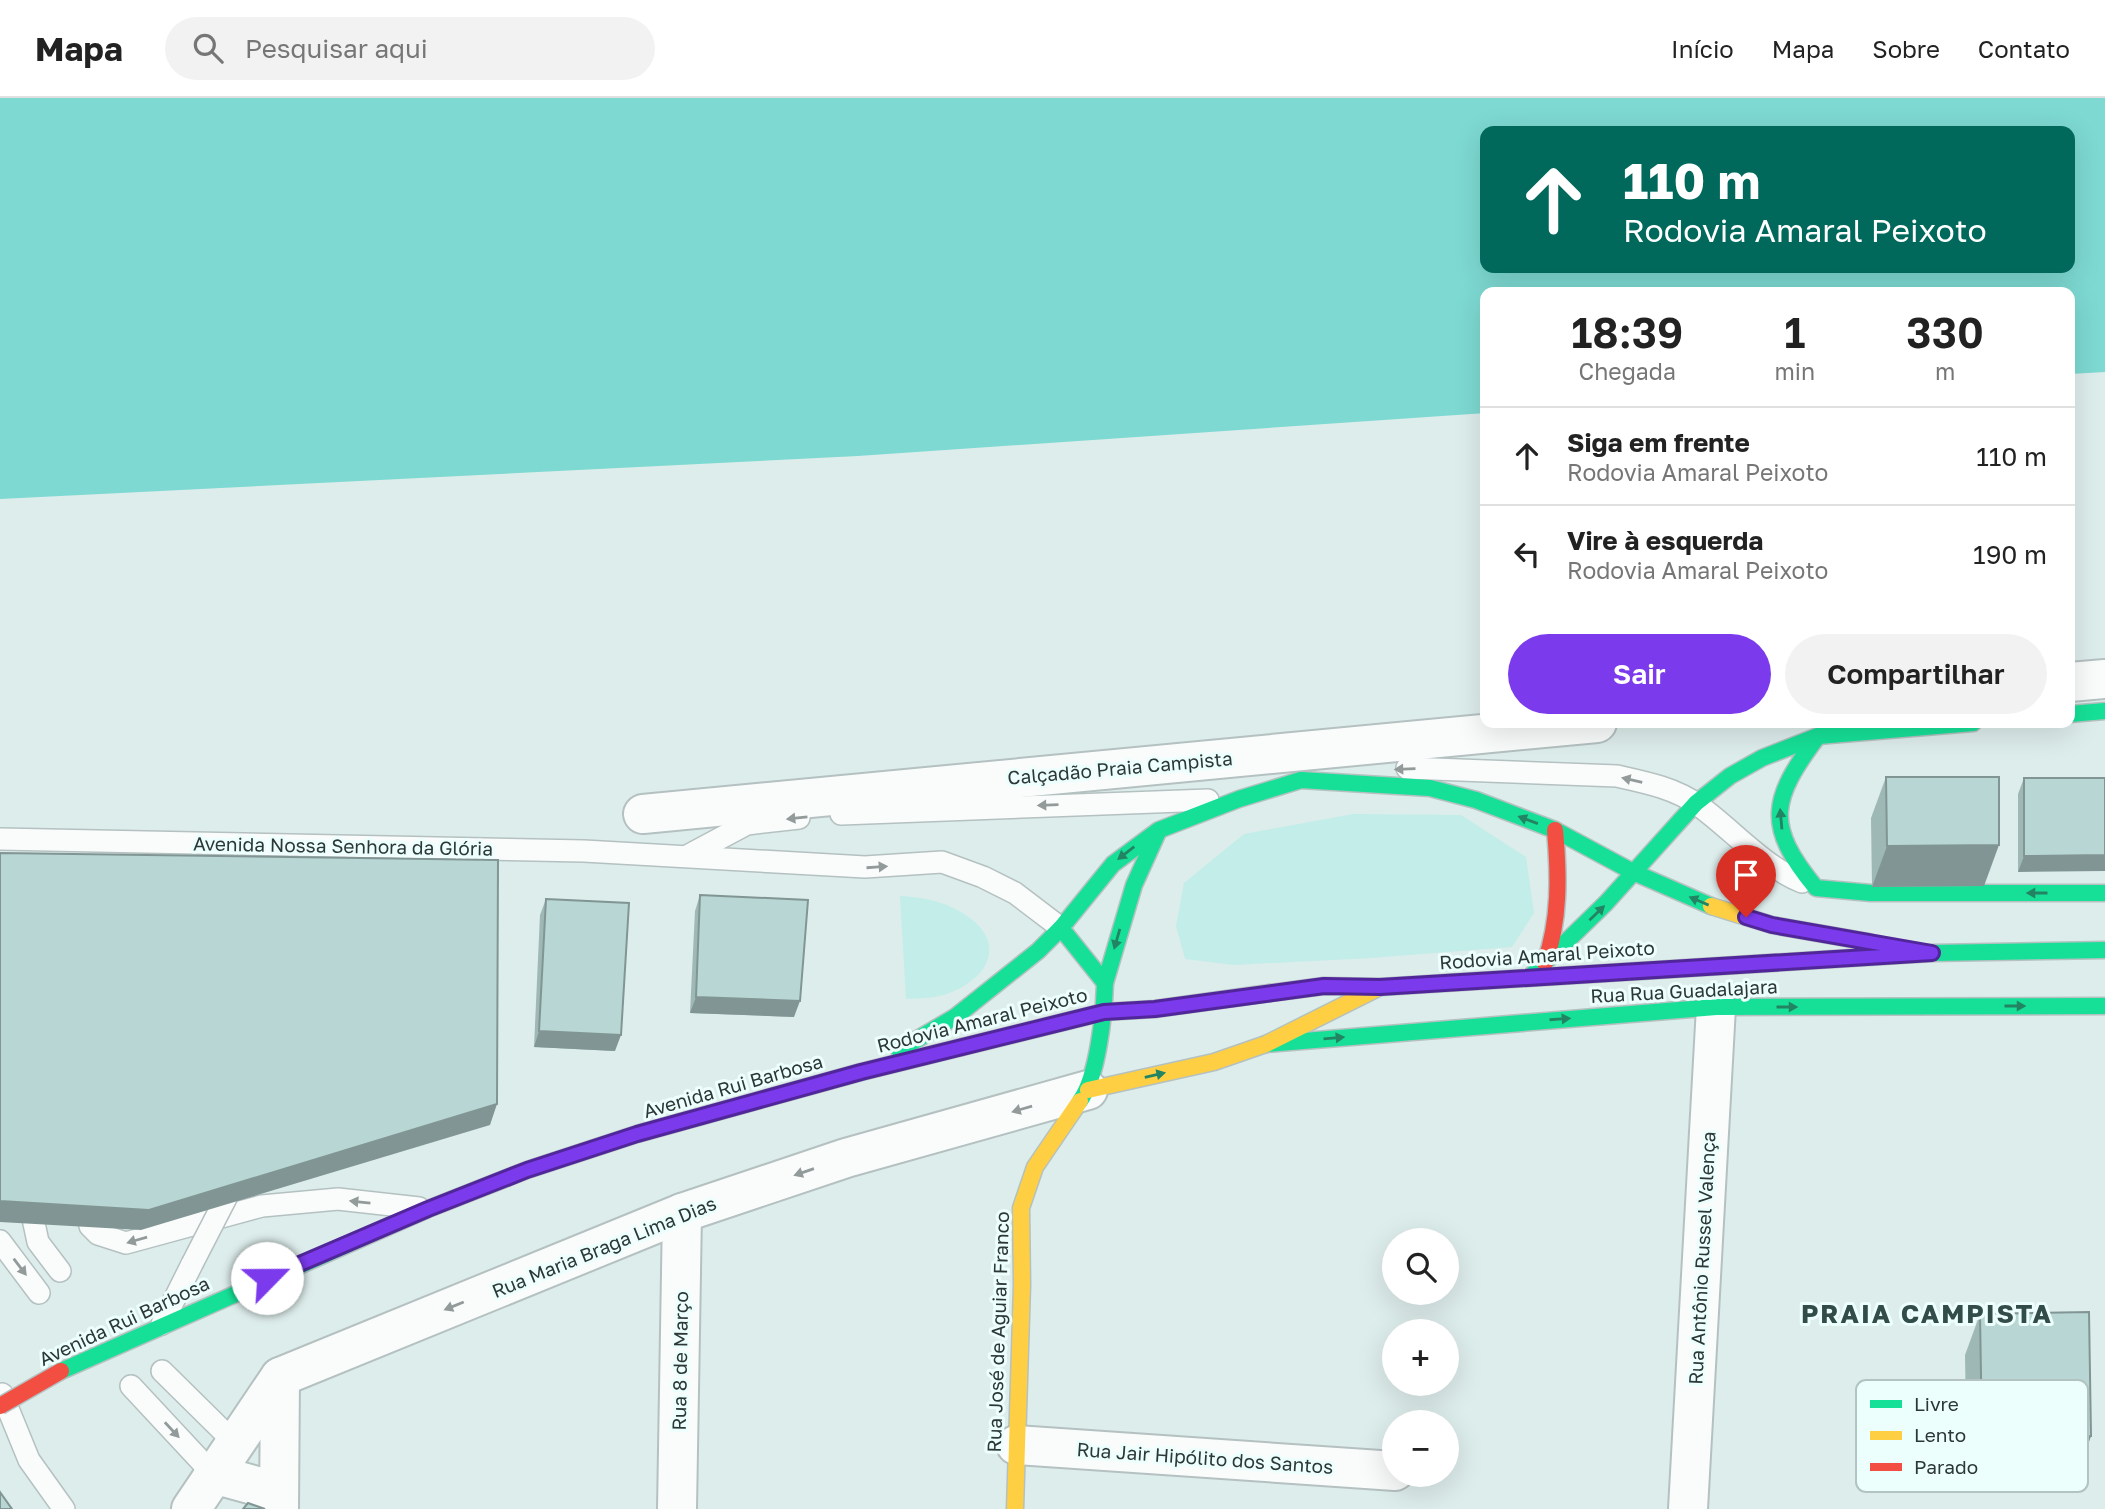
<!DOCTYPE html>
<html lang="pt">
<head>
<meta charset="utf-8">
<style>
  body { margin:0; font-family:"Golos Text",sans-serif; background:#f2f2f2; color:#222; height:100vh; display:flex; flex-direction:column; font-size:26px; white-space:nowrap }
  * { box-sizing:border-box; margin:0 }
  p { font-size:23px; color:#767676 }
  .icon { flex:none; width:38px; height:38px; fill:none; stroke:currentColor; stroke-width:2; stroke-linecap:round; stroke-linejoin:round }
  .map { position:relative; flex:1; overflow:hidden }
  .side { position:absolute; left:1480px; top:189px; width:595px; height:441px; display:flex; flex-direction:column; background:#fff; border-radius:14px; box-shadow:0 7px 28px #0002 }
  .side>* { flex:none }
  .guide { position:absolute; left:1480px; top:28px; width:595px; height:147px; border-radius:14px; box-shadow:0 7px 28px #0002; background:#00695c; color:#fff; overflow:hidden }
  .tools { position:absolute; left:1382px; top:1130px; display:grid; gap:14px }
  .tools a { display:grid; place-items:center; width:77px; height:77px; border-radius:50%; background:#fff; box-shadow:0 7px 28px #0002; font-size:35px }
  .pin { position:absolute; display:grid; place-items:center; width:60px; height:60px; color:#fff; margin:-72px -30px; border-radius:50% 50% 50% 0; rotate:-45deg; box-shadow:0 0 7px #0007 }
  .pin .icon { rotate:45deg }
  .me { position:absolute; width:77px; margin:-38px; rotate:67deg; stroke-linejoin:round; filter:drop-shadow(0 0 5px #0008) }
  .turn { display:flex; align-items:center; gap:24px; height:147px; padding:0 28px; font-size:32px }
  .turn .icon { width:91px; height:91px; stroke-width:2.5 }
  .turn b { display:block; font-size:49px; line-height:60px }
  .eta { display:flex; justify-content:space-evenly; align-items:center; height:119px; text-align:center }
  .eta b { font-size:42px; font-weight:600; line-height:49px }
  .action { display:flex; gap:14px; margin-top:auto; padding:14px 28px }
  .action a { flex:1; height:80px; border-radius:42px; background:#7c3aed; color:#fff; font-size:28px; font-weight:600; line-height:80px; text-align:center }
  .action a+a { background:#f2f2f2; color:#222 }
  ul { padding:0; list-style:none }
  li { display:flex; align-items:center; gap:21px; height:98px; padding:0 28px; border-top:2px solid #e0e0e0 }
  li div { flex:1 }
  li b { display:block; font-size:26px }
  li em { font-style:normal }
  header { display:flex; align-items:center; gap:42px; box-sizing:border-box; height:98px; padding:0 35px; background:#fff; border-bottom:2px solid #e0e0e0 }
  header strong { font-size:33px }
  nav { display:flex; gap:38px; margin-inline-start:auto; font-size:24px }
  .search { width:490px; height:63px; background:#f2f2f2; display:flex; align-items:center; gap:18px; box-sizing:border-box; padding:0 24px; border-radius:38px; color:#767676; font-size:26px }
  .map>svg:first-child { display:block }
  .green { fill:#c2ede9 }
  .water { fill:#7dd9d2; fill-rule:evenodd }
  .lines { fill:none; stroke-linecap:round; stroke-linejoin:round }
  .lane-casing { stroke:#b4c1c0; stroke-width:24 }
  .street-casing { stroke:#b4c1c0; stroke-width:42 }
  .fast-casing { stroke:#b4c1c0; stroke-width:19 }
  .slow-casing { stroke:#b4c1c0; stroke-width:19 }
  .jam-casing { stroke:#b4c1c0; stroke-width:19 }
  .path { stroke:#d5dada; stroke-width:4.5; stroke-dasharray:3.5 3.5; stroke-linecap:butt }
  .lane { stroke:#fafcfc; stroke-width:21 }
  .street { stroke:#fafcfc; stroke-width:38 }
  .fast { stroke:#16e098; stroke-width:16 }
  .slow { stroke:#ffcf43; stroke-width:16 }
  .jam { stroke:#f24e42; stroke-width:16 }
  .lane-bridge-casing { stroke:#b4c1c0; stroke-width:24; stroke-linecap:butt }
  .jam-bridge-casing { stroke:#b4c1c0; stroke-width:19; stroke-linecap:butt }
  .lane-bridge { stroke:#fafcfc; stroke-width:21 }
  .jam-bridge { stroke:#f24e42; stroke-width:16 }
  .wall { fill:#9eb8b6 }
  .shaded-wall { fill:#819694 }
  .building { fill:#b8d6d4; stroke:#819694; stroke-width:2 }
  .oneway { fill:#939a9a }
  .oneway2 { fill:#228463 }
  .route-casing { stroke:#51269a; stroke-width:18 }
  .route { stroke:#7c3aed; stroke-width:12 }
  .labels { text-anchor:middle; stroke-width:6; stroke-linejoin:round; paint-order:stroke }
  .street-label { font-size:19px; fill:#2c3837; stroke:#edfffd }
  .district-label { font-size:26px; font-weight:bold; letter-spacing:2px; fill:#324c4a; stroke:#edfffd }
  .key { fill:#edfffd; stroke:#b3c3c2; stroke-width:2 }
  .key-label { font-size:19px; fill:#2c3837 }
</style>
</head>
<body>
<header>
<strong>Mapa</strong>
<div class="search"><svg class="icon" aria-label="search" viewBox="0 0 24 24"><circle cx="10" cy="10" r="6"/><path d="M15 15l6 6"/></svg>Pesquisar aqui</div>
<nav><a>Início</a><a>Mapa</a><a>Sobre</a><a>Contato</a></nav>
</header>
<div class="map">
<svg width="2105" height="1411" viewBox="0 0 2105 1411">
  <rect width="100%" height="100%" fill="#ddedeb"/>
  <g class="green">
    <path d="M1353 716 1461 717 1526 759 1534 815 1512 849 1371 860 1234 867 1185 861 1176 828 1184 785 1244 736Z"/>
    <path d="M900 798C927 799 955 806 976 825 1010 858 972 891 939 898 928 901 916 900 906 901Z"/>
  </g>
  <path class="water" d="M0 0H2105V274L2070 276V194H1486V315L858 358 0 401ZM1486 33H2070V170H1486Z"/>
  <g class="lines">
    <g class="lane-casing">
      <g id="lane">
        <path d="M1407 670 1617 678C1644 684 1675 690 1698 707 1733 732 1761 767 1802 784"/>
        <path d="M841 716 1208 702"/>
        <path d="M0 741 584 753 865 769 942 764 983 779 1015 795 1061 830"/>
        <path d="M687 758 747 726 799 720"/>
        <path d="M28 1097 38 1144 60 1173"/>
        <path d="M86 1104 90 1128 98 1136 126 1145 262 1108 338 1101 419 1110"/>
        <path d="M0 1143 39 1195"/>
        <path d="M162 1226 192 1166"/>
        <path d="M162 1273 234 1344"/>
        <path d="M131 1288 213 1376"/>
        <path d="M2 1296 29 1362 64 1411"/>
      </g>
    </g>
    <g class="street-casing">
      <g id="street">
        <path d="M2070 584 2105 581"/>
        <path d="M643 716 1597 625"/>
        <path d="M1016 1347 1395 1373"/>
        <path d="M213 1376 279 1394"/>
        <path d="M191 1411 280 1279 682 1115 846 1060 1088 992"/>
        <path d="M279 1411 280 1279"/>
        <path d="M677 1411 682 1115"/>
        <path d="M1688 1411 1716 909"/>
      </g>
    </g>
    <g class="fast-casing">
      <g id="fast">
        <path d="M2070 616 2105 613"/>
        <path d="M1973 625 1818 638C1771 701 1764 727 1816 790L1871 795H2105"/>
        <path d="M1061 830 1105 885C1104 916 1098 978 1080 1003"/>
        <path d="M1530 879 1606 805 1696 705 1730 678 1762 660 1818 638"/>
        <path d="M1105 885 1134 787 1158 734"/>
        <path d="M1270 895 1324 888 1380 889 1932 855 2105 852"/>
        <path d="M1266 946 1716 909 2105 908"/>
        <path d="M899 952 955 919 1038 853 1061 830 1113 766 1159 732 1239 701 1301 682 1430 690 1476 702 1555 732 1633 774 1711 808"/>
        <path d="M61 1273 428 1111 527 1072 637 1036 861 974 962 949"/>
      </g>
    </g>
    <g class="slow-casing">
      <g id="slow">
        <path d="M1711 808 1772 827 1869 844"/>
        <path d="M962 949 1104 914 1155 911 1270 895"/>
        <path d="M1088 992 1214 964 1266 946 1380 889"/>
        <path d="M1015 1411 1022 1187 1021 1110 1035 1069 1080 1003"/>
      </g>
    </g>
    <g class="jam-casing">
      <path id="jam" d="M1545 865C1560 821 1559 778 1555 732"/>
    </g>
    <path class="path" d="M1634 627 1664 625"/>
    <use href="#lane" class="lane"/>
    <use href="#street" class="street"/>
    <use href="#fast" class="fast"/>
    <use href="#slow" class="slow"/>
    <use href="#jam" class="jam"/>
    <g class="lane-bridge-casing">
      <path id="lane-bridge" d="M192 1166 227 1098"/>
    </g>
    <g class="jam-bridge-casing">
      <path id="jam-bridge" d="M0 1308 61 1273"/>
    </g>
    <use href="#lane-bridge" class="lane-bridge"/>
    <use href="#jam-bridge" class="jam-bridge"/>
  </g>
  <g class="wall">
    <path d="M1886 679 1984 788 1872 789 1871 720Z"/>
    <path d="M2024 680H2105L2018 774V696Z"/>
    <path d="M700 797 794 919 690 915 695 813Z"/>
    <path d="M546 801 615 953 534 949 540 817Z"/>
    <path d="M1980 1216 2091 1338 2076 1379 1967 1380 1965 1257Z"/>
  </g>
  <g class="shaded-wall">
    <path d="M1999 747 1984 788 1872 789 1887 748Z"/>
    <path d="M2105 757V773L2018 774 2024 758Z"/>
    <path d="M696 899 800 903 794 919 690 915Z"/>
    <path d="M539 933 621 937 615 953 534 949Z"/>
    <path d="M497 1006 490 1027 141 1132 0 1124V1103Z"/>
    <path d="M2091 1338 2076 1379 1967 1380 1982 1339Z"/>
  </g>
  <g class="building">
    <path d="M1886 679H1999V747L1887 748Z"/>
    <path d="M2024 680H2105V757L2024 758Z"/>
    <path d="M0 755 498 762 497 1006 149 1112 0 1103Z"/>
    <path d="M700 797 808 802 800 903 696 899Z"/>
    <path d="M546 801 629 805 621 937 539 933Z"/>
    <path d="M2089 1214 2091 1338 1982 1339 1980 1216Z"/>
    <path d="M0 1394 12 1411H0Z"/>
    <path d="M248 1405 265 1411H243Z"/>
  </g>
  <defs><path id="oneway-solid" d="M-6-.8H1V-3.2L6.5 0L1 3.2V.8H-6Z" transform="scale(1.75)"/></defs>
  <g class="oneway">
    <use href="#oneway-solid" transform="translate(1405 671) rotate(178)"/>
    <use href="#oneway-solid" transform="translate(1632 682) rotate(-167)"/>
    <use href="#oneway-solid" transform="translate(1048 707) rotate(178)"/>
    <use href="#oneway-solid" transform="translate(797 720) rotate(174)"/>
    <use href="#oneway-solid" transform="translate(877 769) rotate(-4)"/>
    <use href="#oneway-solid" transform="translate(1022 1011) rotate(164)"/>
    <use href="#oneway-solid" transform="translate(804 1074) rotate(161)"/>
    <use href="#oneway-solid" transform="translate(360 1104) rotate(-174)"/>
    <use href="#oneway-solid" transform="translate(137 1142) rotate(164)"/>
    <use href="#oneway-solid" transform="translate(20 1169) rotate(53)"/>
    <use href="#oneway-solid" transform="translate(454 1208) rotate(158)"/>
    <use href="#oneway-solid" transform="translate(172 1332) rotate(47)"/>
  </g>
  <g class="oneway2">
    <use href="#oneway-solid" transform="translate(1781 721) rotate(-95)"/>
    <use href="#oneway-solid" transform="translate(1528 722) rotate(-160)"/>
    <use href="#oneway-solid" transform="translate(1126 755) rotate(142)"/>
    <use href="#oneway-solid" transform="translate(2037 795) rotate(180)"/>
    <use href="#oneway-solid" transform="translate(1699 803) rotate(-157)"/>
    <use href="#oneway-solid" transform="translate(1597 815) rotate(-44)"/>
    <use href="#oneway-solid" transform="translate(1117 841) rotate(106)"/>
    <use href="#oneway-solid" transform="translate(2015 908)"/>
    <use href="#oneway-solid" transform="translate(1787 909)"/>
    <use href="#oneway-solid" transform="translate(1560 921) rotate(-4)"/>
    <use href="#oneway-solid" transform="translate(1334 940) rotate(-5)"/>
    <use href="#oneway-solid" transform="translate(1155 977) rotate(-13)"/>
  </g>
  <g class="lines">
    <g class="route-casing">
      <path id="route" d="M267 1180 428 1111 527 1072 637 1036 861 974 1104 914 1155 911 1324 888 1380 889 1932 855 1772 827 1746 819"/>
    </g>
    <use href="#route" class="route"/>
  </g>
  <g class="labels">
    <g class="street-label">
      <text transform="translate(1120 670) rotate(-5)" y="7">Calçadão Praia Campista</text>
      <text transform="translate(343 748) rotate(1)" y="7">Avenida Nossa Senhora da Glória</text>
      <text transform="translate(1547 857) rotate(-4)" y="7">Rodovia Amaral Peixoto</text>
      <text transform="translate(1684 893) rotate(-3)" y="7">Rua Rua Guadalajara</text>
      <text transform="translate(982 922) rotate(-14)" y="7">Rodovia Amaral Peixoto</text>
      <text transform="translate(733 988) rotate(-16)" y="7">Avenida Rui Barbosa</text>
      <text transform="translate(604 1149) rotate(-22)" y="7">Rua Maria Braga Lima Dias</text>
      <text transform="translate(1702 1160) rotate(-87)" y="7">Rua Antônio Russel Valença</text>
      <text transform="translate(124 1223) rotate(-25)" y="7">Avenida Rui Barbosa</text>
      <text transform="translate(998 1234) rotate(-88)" y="7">Rua José de Aguiar Franco</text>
      <text transform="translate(680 1263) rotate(-89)" y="7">Rua 8 de Março</text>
      <text transform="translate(1205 1360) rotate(4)" y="7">Rua Jair Hipólito dos Santos</text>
    </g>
    <g class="district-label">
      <text x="1927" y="1225">PRAIA CAMPISTA</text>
    </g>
  </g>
  <rect x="1856" y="1282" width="232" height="112" rx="10" class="key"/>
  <rect x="1870" y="1302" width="32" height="8" fill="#16e098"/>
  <rect x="1870" y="1333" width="32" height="9" fill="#ffcf43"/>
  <rect x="1870" y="1365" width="32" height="8" fill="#f24e42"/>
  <g class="key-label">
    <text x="1914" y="1313">Livre</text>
    <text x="1914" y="1344">Lento</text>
    <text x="1914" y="1376">Parado</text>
  </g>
</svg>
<div class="tools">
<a><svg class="icon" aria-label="search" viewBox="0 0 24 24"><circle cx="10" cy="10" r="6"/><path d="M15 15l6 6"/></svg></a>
<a>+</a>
<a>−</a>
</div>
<div class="pin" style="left:1746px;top:819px;background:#d93025"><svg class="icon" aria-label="arrive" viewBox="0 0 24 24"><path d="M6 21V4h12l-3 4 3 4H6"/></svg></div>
<svg class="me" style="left:267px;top:1180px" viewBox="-20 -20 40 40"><circle r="19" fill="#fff"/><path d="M0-13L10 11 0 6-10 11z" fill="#7c3aed"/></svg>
<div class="guide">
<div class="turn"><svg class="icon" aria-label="ahead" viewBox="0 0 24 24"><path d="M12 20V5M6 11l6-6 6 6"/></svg><div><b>110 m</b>Rodovia Amaral Peixoto</div></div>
</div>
<section class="side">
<div class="eta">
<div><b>18:39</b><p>Chegada</p></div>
<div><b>1</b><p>min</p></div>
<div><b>330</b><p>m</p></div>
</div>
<ul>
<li><svg class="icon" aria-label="ahead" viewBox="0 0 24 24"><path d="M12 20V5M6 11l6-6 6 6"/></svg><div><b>Siga em frente</b><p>Rodovia Amaral Peixoto</p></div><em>110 m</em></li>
<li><svg class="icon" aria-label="left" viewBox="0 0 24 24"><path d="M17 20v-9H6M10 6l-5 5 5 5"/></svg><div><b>Vire à esquerda</b><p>Rodovia Amaral Peixoto</p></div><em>190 m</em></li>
</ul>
<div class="action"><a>Sair</a><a>Compartilhar</a></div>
</section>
</div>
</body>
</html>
